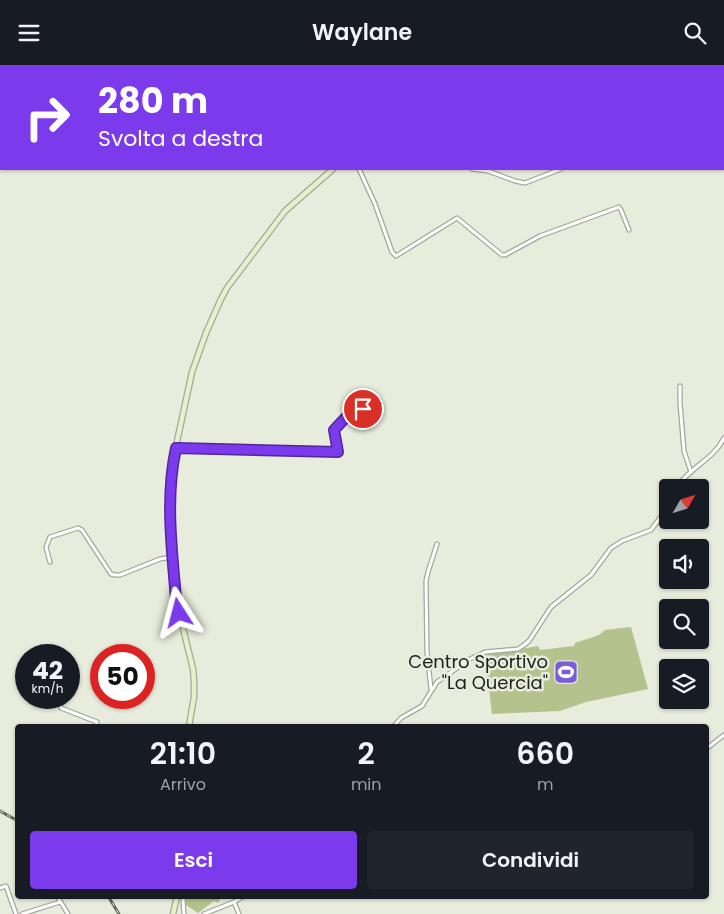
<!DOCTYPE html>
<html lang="it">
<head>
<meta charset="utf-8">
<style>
  body { margin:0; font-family:Poppins,sans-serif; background:#20242c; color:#f1f3f6; height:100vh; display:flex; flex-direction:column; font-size:19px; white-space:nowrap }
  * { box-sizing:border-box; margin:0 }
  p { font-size:16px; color:#9ea1a6 }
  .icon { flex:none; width:28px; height:28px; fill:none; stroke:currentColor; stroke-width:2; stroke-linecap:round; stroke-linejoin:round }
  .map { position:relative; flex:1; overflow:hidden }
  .sheet { position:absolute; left:15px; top:659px; width:694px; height:175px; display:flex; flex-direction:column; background:#171b24; border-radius:5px; box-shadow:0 1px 4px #0004 }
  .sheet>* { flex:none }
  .hud { position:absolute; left:0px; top:0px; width:725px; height:105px; box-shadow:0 1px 4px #0004; background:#7c3aed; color:#fff; overflow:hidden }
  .needle { width:32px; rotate:51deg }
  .tools { position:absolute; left:659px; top:414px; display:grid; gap:10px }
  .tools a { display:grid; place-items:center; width:50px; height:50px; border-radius:5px; background:#171b24; box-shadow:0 1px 4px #0004; font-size:25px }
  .speed { position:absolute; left:15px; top:579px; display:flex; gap:10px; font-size:25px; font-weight:700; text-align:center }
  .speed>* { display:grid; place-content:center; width:65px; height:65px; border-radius:50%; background:#171b24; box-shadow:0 1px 4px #0004; line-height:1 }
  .speed small { font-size:12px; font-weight:400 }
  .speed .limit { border:8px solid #d22; background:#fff; color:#111 }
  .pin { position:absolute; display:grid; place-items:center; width:42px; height:42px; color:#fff; margin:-21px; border:2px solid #fff; border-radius:50%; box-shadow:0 1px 5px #0007 }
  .me { position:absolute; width:55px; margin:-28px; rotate:351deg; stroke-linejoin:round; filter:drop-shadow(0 0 4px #0008) }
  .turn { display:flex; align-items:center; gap:18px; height:105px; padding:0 15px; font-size:22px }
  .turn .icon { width:65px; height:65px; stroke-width:2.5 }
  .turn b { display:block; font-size:35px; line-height:42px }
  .eta { display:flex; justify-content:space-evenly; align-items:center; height:85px; text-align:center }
  .eta b { font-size:30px; font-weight:600; line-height:35px }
  .cta { display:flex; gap:10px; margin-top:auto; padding:10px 15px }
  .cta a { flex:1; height:58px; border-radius:5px; background:#7c3aed; color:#fff; font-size:20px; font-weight:600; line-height:58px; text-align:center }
  .cta a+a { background:#20242c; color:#f1f3f6 }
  header { display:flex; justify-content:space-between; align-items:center; height:65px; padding:0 15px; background:#171b24; font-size:22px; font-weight:600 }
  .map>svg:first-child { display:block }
  .park { fill:#b4c38d }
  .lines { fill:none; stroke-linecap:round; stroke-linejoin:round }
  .street-casing { stroke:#a3a899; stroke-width:5.5 }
  .secondary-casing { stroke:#a3a899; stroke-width:7 }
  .street { stroke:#fff; stroke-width:3 }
  .secondary { stroke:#e7f0c9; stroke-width:4.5 }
  .rail-casing { stroke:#5f6259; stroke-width:3 }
  .rail { stroke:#e7ecdd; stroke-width:1; stroke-dasharray:4; stroke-linecap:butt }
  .route-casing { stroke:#51269a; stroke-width:12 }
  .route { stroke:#7c3aed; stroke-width:9 }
  .labels { text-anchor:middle; stroke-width:5; stroke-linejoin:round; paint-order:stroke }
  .poi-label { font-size:18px; fill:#20221d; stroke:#e7ecdd; text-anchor:end }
</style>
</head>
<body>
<header><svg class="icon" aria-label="menu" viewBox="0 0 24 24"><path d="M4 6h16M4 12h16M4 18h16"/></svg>Waylane<svg class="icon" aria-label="search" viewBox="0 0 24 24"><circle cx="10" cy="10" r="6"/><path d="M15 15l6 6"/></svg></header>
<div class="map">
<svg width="724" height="849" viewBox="0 0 724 849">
  <rect width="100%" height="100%" fill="#e7ecdd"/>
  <g class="park">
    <path d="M631 562 648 624 586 637 560 646 492 649 485 590 538 581 540 585 574 581 575 578 599 570 605 565Z"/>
    <path d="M186 831H222L218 838 214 836 198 848 186 840Z"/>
  </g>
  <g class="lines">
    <g class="street-casing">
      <g id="street">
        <path d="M338 0 339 1"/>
        <path d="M19 1V0"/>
        <path d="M0 12H1"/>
        <path d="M359 104 375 139 392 187 396 191 457 153 502 190H505L540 171 619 142 621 145 629 165"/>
        <path d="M472 104 488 106 515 116 525 118 561 104"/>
        <path d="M680 321V338L684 386 691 407"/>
        <path d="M176 383 338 387 334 365 350 348 352 346 363 344"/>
        <path d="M677 422C689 403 714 394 724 373"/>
        <path d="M50 497 46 482 50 472 78 463 82 465 111 509 115 510H120L160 494 173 492"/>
        <path d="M431 624 427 587 426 516 428 507 437 479"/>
        <path d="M59 632 61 643 97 657 96 661"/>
        <path d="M394 661 401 653 422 641 437 617 470 594 485 587 518 584 524 580 529 576 551 542 591 510 611 483 622 476 651 465 668 442"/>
        <path d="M706 684 724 670"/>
        <path d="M0 823 6 821 16 849"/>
        <path d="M57 831 68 849"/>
        <path d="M234 837 239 849"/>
        <path d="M22 849 60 837"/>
        <path d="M184 849 183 835 184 831"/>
        <path d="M204 849 234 837 244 831"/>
      </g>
    </g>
    <g class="secondary-casing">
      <g id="secondary">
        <path d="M433 1 435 0"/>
        <path d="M189 661 194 632V615L193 604 176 535 171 466 170 413 173 395 192 307 206 268 221 234 227 223 285 146 333 104"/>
        <path d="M173 849 177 831"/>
      </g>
    </g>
    <use href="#street" class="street"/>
    <use href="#secondary" class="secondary"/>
    <g class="rail-casing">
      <g id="rail">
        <path d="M0 746 18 756"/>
        <path d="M108 831 119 849"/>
      </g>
    </g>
    <use href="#rail" class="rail"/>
  </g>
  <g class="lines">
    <g class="route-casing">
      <path id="route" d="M179 548 176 534C172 485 165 433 176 383L338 387 334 365 350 348 352 346 363 344"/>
    </g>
    <use href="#route" class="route"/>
  </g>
  <defs>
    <g id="stadium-square" transform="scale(1.25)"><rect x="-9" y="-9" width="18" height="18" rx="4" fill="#775dd8" stroke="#e7ecdd"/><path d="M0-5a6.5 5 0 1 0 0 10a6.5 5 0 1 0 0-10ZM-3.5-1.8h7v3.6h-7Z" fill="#fff"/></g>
  </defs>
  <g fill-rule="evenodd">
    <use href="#stadium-square" x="566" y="607"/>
  </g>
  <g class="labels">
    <g class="poi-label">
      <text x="548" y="603">Centro Sportivo<tspan x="548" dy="21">"La Quercia"</tspan></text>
    </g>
  </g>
</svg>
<div class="tools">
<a><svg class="needle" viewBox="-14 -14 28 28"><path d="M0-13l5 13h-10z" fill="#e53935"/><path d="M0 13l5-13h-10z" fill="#9ea1a6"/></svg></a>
<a><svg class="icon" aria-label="sound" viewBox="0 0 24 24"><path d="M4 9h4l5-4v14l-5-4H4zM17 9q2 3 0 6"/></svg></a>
<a><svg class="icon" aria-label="search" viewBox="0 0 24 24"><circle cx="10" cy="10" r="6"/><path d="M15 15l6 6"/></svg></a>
<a><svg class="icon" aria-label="layers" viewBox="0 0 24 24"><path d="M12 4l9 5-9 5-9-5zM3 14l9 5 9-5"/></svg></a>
</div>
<div class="speed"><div>42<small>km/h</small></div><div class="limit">50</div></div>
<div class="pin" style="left:363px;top:344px;background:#d93025"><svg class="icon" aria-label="arrive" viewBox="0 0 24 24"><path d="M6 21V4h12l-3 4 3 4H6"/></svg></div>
<svg class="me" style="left:179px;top:548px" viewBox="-20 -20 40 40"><path d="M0-17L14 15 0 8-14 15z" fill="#7c3aed" stroke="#fff" stroke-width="4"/></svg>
<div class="hud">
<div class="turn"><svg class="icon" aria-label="right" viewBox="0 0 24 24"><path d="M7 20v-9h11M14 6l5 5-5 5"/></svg><div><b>280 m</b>Svolta a destra</div></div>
</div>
<section class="sheet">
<div class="eta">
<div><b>21:10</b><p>Arrivo</p></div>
<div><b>2</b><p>min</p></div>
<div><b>660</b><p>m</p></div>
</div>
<div class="cta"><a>Esci</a><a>Condividi</a></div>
</section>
</div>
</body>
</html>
